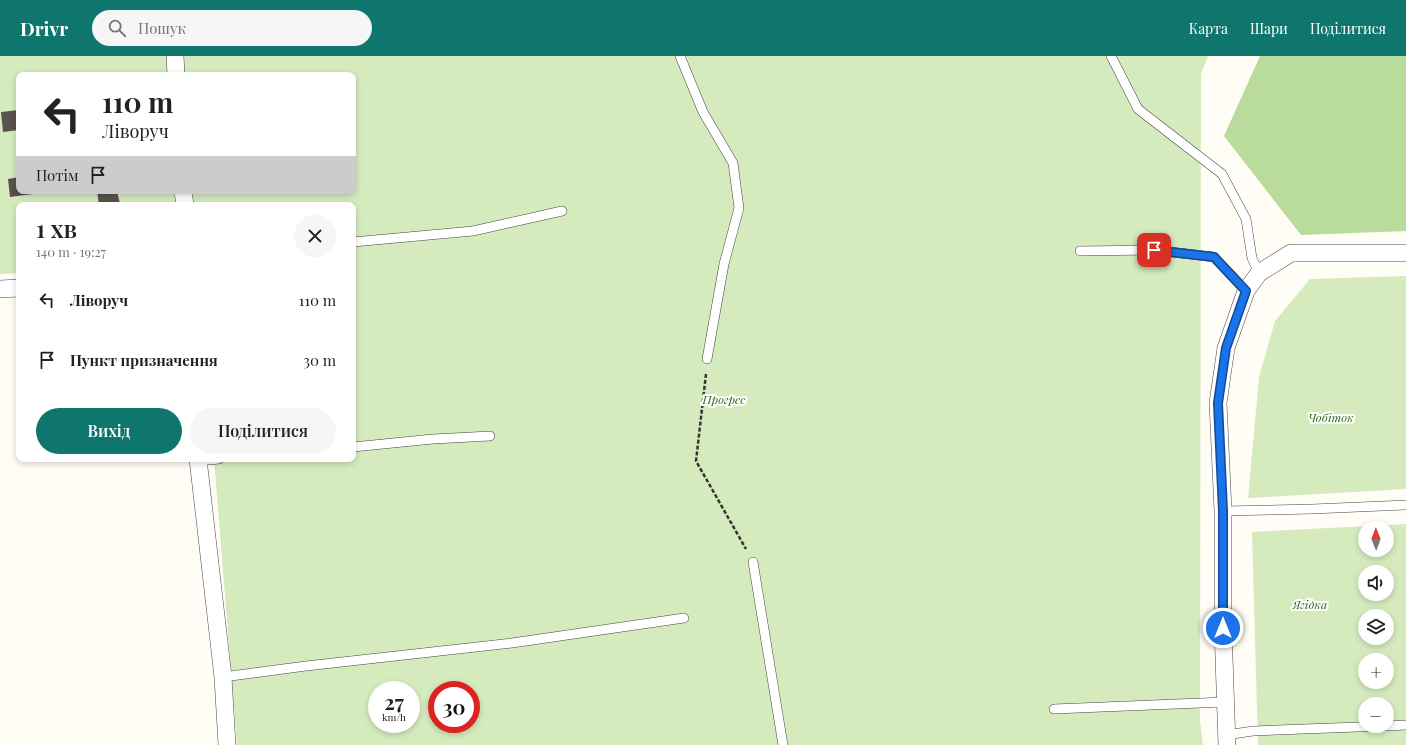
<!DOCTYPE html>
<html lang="uk">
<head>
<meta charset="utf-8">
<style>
  body { margin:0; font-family:"Playfair Display",serif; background:#f6f6f6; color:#222; height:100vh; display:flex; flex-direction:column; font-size:15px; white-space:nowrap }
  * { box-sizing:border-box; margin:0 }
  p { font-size:13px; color:#767676 }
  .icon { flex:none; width:22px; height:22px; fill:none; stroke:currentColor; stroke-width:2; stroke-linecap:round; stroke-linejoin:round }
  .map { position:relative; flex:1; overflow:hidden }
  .sheet { position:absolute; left:16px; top:146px; width:340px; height:260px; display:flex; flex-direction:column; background:#fff; border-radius:8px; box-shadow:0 2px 6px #0003 }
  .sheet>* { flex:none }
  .banner { position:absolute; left:16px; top:16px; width:340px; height:122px; border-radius:8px; box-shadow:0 2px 6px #0003; background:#fff; color:#222; overflow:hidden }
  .needle { width:26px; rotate:359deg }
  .fabs { position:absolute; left:1358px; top:465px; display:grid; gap:8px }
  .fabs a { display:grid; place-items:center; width:36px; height:36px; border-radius:50%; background:#fff; box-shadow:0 2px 6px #0003; font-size:20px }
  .speed { position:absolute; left:368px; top:625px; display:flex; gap:8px; font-size:20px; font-weight:700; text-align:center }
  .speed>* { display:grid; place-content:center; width:52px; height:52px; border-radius:50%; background:#fff; box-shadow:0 2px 6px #0003; line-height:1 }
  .speed small { font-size:10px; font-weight:400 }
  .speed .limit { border:6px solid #d22; background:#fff; color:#111 }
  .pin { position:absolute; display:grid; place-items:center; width:34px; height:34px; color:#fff; margin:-17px; border-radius:8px; box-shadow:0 2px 6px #0006 }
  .me { position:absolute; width:44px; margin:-22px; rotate:0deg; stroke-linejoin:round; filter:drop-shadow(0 0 3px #0008) }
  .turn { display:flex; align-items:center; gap:14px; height:84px; padding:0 20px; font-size:18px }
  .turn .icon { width:52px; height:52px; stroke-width:2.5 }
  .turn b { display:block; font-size:28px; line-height:34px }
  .then { display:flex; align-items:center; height:38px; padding:0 20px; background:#0003; gap:8px; font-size:15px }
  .round { display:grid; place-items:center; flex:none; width:42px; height:42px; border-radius:21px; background:#f6f6f6 }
  .headline { display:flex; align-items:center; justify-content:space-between; height:68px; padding:0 20px }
  h1 { font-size:24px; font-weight:600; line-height:30px }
  .action { display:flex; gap:8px; margin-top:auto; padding:8px 20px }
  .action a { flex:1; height:46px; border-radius:24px; background:#0f766e; color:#fff; font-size:16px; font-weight:600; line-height:46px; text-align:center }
  .action a+a { background:#f6f6f6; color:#222 }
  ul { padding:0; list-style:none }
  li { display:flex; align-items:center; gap:12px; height:60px; padding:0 20px }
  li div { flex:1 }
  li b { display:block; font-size:15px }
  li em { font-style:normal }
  header { display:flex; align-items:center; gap:24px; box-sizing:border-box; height:56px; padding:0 20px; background:#0f766e; color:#fff }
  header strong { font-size:19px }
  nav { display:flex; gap:22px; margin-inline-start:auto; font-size:14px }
  .search { width:280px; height:36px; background:#f6f6f6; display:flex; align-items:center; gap:10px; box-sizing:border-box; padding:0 14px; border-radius:22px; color:#767676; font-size:15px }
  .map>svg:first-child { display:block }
  .green { fill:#d5ebbd; fill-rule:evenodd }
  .forest { fill:#b9dc9c }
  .building { fill:#5a524d }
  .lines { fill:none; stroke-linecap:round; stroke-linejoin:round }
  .lane-casing { stroke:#444; stroke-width:10 }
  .street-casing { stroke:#444; stroke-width:18 }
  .path { stroke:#333; stroke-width:2.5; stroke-dasharray:4 2; stroke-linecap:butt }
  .lane { stroke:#fff; stroke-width:9 }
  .street { stroke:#fff; stroke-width:17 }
  .route-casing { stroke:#114b97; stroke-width:10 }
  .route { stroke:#1a73e8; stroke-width:7 }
  .labels { text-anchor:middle; stroke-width:4; stroke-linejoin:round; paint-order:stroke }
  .park-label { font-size:12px; font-style:italic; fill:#2f6b1f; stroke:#fff }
</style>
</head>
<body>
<header>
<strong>Drivr</strong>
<div class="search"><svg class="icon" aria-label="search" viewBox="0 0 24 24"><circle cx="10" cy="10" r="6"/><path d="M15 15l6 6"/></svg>Пошук</div>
<nav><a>Карта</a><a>Шари</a><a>Поділитися</a></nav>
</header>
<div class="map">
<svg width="1406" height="689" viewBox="0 0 1406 689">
  <rect width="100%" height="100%" fill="#fffdf5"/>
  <g class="green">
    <path d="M0 0H1208L1201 18 1200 665 1203 689H237L214 403H353V149H19V217L0 218ZM19 19H353V135H19ZM377 634H411V668H377ZM437 634H471V668H437Z"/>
    <path d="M1406 220V433L1248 442 1259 321 1275 265 1310 223Z"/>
    <path d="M1406 468V689H1258L1252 476ZM1365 472H1387V494H1365ZM1365 516H1387V538H1365ZM1365 560H1387V582H1365ZM1365 604H1387V626H1365ZM1365 648H1387V670H1365Z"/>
  </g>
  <path class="forest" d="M1260 0H1406V175L1301 179 1224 80Z"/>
  <g class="building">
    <path d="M19 54V74L3 76 1 56Z"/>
    <path d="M19 121V135H32L33 138 10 141 8 123Z"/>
    <path d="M97 135H117L120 148 99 149Z"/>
  </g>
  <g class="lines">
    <g class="lane-casing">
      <g id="lane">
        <path d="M680 0 703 56 733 107 739 152 724 208 707 303"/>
        <path d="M1111 0 1138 53 1222 118 1246 163 1252 202 1259 217"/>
        <path d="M353 186 473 175 562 155"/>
        <path d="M1080 195 1153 194 1214 201 1246 235"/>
        <path d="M353 391 433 383 490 380"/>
        <path d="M198 405 219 403"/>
        <path d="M1223 455 1312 453 1406 449"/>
        <path d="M753 506 783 689"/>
        <path d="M223 621 306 610 512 587 684 562"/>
        <path d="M1054 653 1225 646"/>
        <path d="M1387 670 1406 669"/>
        <path d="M1226 679 1253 675 1385 670"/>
      </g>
    </g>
    <g class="street-casing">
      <g id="street">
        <path d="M175 0 176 19"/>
        <path d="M183 135 185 149"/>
        <path d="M0 233 19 232"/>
        <path d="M198 403 223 621 227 689"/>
        <path d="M1227 689 1223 572V455L1218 347 1226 292 1246 235 1259 217 1291 197H1406"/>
      </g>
    </g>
    <path class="path" d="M706 318 696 405 746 493"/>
    <use href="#lane" class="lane"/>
    <use href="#street" class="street"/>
  </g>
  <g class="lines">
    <g class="route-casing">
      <path id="route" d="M1154 194 1214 201 1246 235 1226 292 1218 347 1223 455V572"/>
    </g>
    <use href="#route" class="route"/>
  </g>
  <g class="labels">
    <g class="park-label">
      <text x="724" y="348">Прогрес</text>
      <text x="1331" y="366">Чобіток</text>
      <text x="1310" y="553">Ягідка</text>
    </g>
  </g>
</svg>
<div class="fabs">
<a><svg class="needle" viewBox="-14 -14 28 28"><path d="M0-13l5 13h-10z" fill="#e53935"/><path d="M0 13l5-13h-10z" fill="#767676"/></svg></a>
<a><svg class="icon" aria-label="sound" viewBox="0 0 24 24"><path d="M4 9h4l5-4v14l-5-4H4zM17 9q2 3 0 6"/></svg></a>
<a><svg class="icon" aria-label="layers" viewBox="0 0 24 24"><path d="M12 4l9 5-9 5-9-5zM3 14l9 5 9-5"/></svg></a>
<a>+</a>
<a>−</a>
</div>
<div class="speed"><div>27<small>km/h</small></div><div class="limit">30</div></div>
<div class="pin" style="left:1154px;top:194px;background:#d93025"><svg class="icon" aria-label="arrive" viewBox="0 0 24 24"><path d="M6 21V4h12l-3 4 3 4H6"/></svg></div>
<svg class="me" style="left:1223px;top:572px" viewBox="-20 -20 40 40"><circle r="17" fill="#1a73e8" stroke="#fff" stroke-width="3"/><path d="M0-11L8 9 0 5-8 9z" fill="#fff"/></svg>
<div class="banner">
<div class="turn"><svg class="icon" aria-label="left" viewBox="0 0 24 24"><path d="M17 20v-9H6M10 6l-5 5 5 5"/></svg><div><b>110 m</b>Ліворуч</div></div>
<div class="then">Потім<svg class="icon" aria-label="arrive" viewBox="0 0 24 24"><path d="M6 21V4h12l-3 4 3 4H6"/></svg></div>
</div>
<section class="sheet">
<div class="headline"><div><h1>1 хв</h1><p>140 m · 19:27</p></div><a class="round"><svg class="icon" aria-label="close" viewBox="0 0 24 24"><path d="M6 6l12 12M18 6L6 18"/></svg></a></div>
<ul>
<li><svg class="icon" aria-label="left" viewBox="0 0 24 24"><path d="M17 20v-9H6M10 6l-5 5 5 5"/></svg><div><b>Ліворуч</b></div><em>110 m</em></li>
<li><svg class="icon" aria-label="arrive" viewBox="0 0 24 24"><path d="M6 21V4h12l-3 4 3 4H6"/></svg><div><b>Пункт призначення</b></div><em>30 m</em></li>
</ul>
<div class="action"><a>Вихід</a><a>Поділитися</a></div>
</section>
</div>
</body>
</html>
